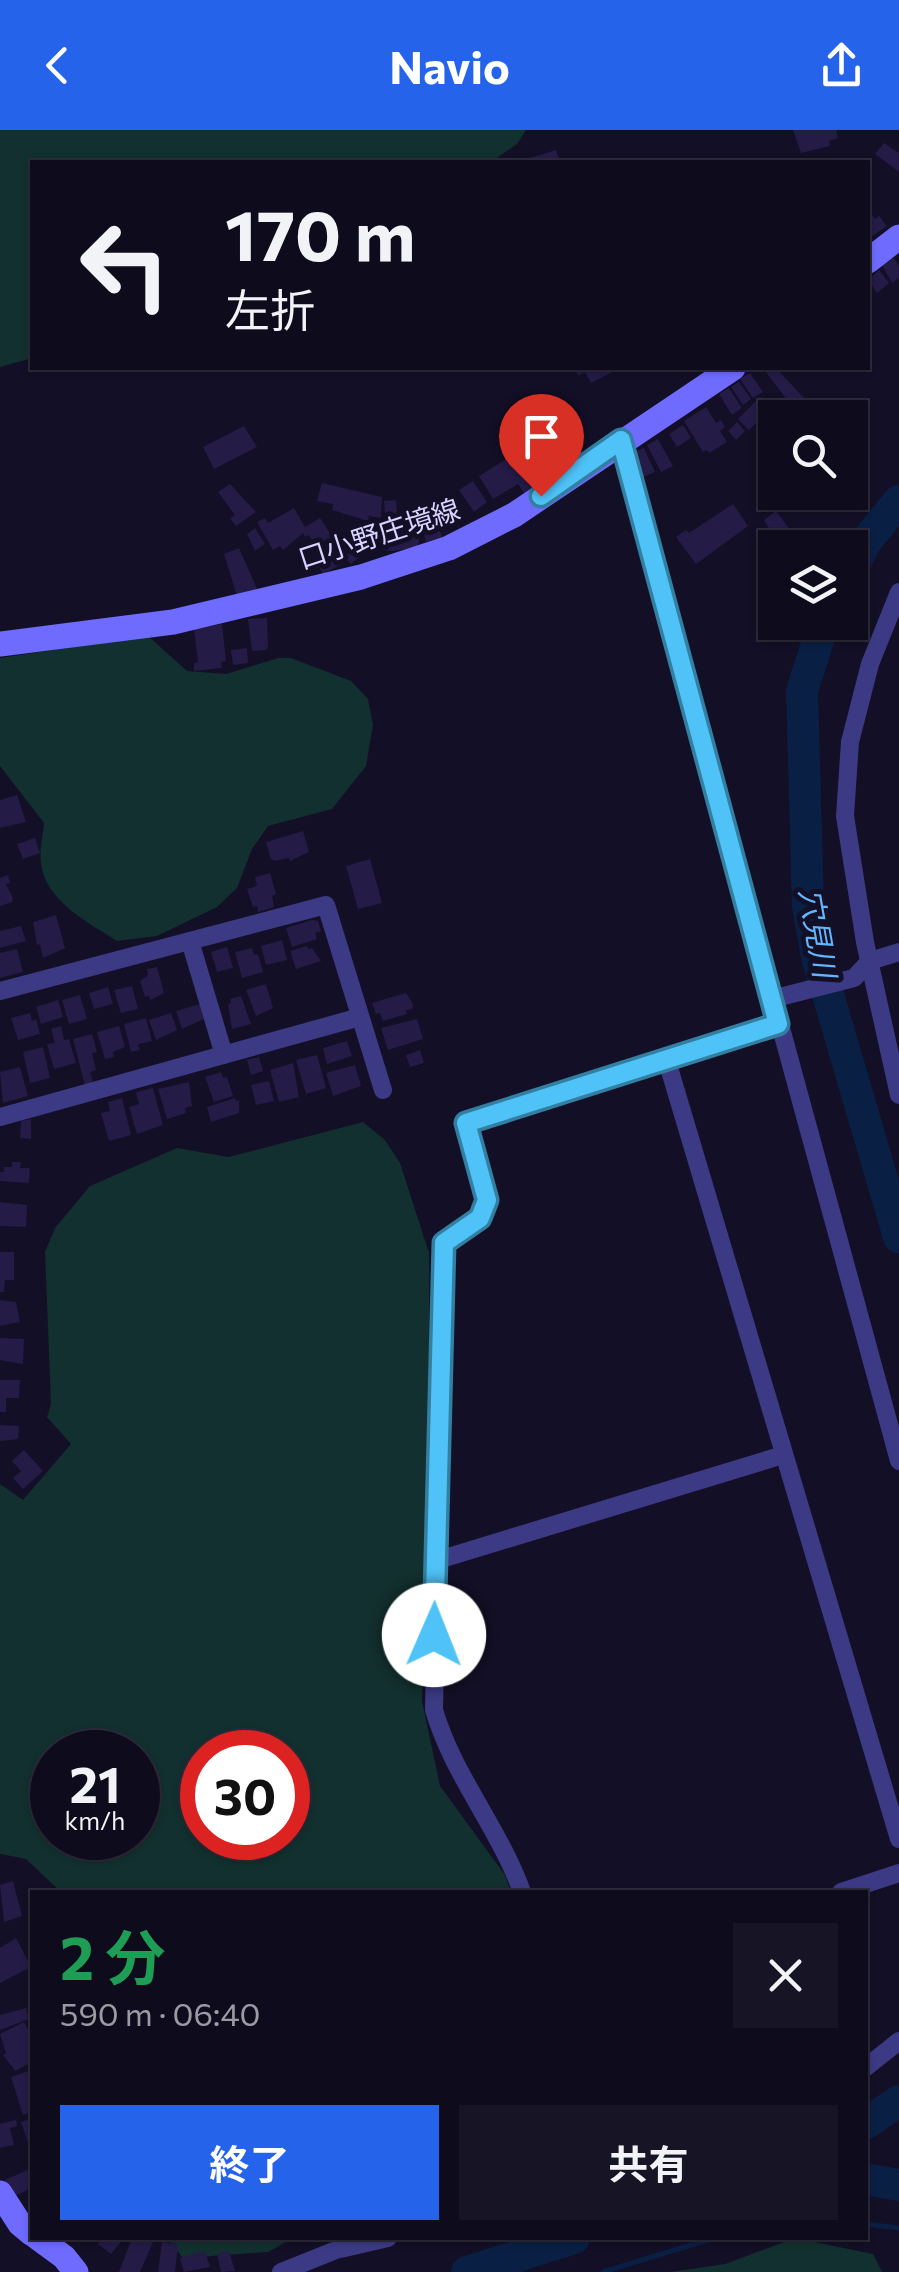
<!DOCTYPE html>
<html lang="ja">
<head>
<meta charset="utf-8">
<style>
  body { margin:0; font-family:Commissioner,"Noto Sans JP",sans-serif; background:#171425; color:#f1f3f6; height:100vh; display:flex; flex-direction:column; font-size:38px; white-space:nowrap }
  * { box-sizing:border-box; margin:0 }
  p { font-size:32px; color:#9b9ba3 }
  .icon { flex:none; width:55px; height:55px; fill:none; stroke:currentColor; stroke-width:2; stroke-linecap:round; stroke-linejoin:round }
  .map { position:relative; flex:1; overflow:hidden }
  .side { position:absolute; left:30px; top:1760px; width:838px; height:350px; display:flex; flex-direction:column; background:#0e0b1c; border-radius:0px; box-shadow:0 2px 8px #0004,0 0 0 2px #2e2b3b }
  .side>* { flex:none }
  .guide { position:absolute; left:30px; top:30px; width:840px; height:210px; border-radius:0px; box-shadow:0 2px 8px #0004,0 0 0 2px #2e2b3b; background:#0e0b1c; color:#f1f3f6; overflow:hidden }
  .fabs { position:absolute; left:758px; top:270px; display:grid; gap:20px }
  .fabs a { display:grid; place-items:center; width:110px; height:110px; border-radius:0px; background:#0e0b1c; box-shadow:0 2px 8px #0004,0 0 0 2px #2e2b3b; font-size:50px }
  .speed { position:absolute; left:30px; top:1600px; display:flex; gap:20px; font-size:50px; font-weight:700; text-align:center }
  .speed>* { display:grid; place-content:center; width:130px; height:130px; border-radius:50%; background:#0e0b1c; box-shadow:0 2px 8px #0004,0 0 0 2px #2e2b3b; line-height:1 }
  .speed small { font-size:25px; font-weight:400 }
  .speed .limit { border:15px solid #d22; background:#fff; color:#111 }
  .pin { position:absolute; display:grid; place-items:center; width:85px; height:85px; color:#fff; margin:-102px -42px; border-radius:50% 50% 50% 0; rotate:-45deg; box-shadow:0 0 10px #0007 }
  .pin .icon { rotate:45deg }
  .me { position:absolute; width:110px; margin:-55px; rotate:1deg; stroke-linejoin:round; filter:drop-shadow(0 0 8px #0008) }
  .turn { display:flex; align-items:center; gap:35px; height:210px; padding:0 30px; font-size:45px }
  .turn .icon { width:130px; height:130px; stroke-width:2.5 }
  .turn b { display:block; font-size:70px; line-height:85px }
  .round { display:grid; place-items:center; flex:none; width:105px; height:105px; border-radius:0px; background:#171425 }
  .headline { display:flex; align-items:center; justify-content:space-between; height:170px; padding:0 30px }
  h1 { font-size:60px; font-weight:700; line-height:75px; color:#1e9e55 }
  .action { display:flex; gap:20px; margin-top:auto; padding:20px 30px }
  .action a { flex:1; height:115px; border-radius:0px; background:#2563eb; color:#fff; font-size:40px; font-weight:700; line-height:115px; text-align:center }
  .action a+a { background:#171425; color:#f1f3f6 }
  header { display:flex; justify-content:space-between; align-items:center; height:130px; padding:0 30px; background:#2563eb; color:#fff; font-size:45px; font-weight:700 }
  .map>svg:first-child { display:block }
  .green { fill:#12302f; fill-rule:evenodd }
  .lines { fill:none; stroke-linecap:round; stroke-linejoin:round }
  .stream { stroke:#0a1f44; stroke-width:5 }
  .river { stroke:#0a1f44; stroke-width:32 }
  .building { fill:#241b47 }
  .street { stroke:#3d3a85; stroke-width:18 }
  .secondary { stroke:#6f6bff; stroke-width:25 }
  .route-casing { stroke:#337fa1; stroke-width:25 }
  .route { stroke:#4fc3f7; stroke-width:18 }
  .labels { text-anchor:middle; stroke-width:10; stroke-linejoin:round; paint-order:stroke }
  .street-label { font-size:28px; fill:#d9d4ff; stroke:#130f26 }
  .water-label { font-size:30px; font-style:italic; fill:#62b6ff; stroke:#130f26 }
</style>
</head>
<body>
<header><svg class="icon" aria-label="back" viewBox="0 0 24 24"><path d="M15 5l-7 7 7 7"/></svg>Navio<svg class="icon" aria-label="share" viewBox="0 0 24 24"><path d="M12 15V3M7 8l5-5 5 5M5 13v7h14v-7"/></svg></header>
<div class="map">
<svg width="899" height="2142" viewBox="0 0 899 2142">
  <rect width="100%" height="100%" fill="#130f26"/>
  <g class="green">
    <path d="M0 0H526L517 14 491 32H32V228L0 237Z"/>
    <path d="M148 506 187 541 226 544 278 528H291L351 551 368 569 373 595 366 636 332 679 268 696 252 719 237 758 217 777 157 806 117 811C88 792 45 771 41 733 39 720 43 705 44 693L0 636V528Z"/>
    <path d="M363 992 385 1010 400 1033 429 1123 430 1354 422 1571 440 1656 505 1745 511 1762H61L26 1729 0 1724V1354L23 1370 71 1314 47 1287 51 1274 45 1122 55 1098 90 1056 177 1018 229 1027ZM52 1622H138V1708H52ZM202 1622H288V1708H202Z"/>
    <path d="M167 2108H293L268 2122 183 2128Z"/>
    <path d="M795 2108 873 2124 882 2142H670L725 2134Z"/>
  </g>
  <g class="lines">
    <g class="stream">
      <path d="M865 2094 899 2098"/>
      <path d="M603 2142 714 2108"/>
    </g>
    <g class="river">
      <path d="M850 443 866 411 899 371"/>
      <path d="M824 492 802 561 808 776 817 827 899 1107"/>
      <path d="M865 1994 899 1971"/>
      <path d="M865 2049 899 2055"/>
      <path d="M467 2142 574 2108"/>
    </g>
  </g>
  <g class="building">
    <path d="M793 0H836L838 8 829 11 830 16 801 23Z"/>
    <path d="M884 13 899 23V42L875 24Z"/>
    <path d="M556 20 560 32H517Z"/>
    <path d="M868 79 875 89 879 86 887 96 868 109Z"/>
    <path d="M894 128 899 136V148L892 153 882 135Z"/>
    <path d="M879 140 889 153 877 163 868 150Z"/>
    <path d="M574 238H620L591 253 585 242 578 246Z"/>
    <path d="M763 238H776L804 268 793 278Z"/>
    <path d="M750 243 763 262 753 268 740 249Z"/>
    <path d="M739 252 751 269 743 275 731 257Z"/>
    <path d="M729 258 742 278 732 285 719 264Z"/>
    <path d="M760 267 771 278 749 300 738 289Z"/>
    <path d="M706 277 716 293 721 290 725 297 720 301 727 312 709 323 707 320 703 322 684 291Z"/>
    <path d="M547 281 553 291 542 298 535 287Z"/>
    <path d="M737 292 745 301 736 310 728 301Z"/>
    <path d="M552 294 570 323 543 345 547 350 539 355 518 322 534 311 532 307Z"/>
    <path d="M683 295 691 308 677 317 669 304Z"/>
    <path d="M244 296 257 317 214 339 203 317Z"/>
    <path d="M658 309 673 336 661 342 647 315Z"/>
    <path d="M644 318 655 342 643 347 632 323Z"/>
    <path d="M514 324 534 357 524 363 518 354 493 369 479 346Z"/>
    <path d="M473 351 487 372 474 382 459 360Z"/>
    <path d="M322 353 382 367 381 388 369 386 368 391 332 380 333 374 317 371Z"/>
    <path d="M230 354 256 382 236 396 230 388 235 385 218 362Z"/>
    <path d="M396 370 397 384 385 385 384 371Z"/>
    <path d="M733 374 748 396 696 434 676 407 686 400 689 403Z"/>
    <path d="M294 378 305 397 320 388 333 408 316 418 309 405 305 407 303 403 283 420 280 416 273 420 257 392 265 388 268 393Z"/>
    <path d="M776 381 799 412 790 418H781L764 390Z"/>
    <path d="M435 387 442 407 426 412 420 391Z"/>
    <path d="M414 393 416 408H420L417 417 393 421 382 420 381 411 369 413 367 399Z"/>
    <path d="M255 398 265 414 255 421 247 404Z"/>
    <path d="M346 413 359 427 351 434 338 420Z"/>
    <path d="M333 417 342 434 323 444 314 428Z"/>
    <path d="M239 418 257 459 237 466 224 424Z"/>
    <path d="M267 488 268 517 266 520 252 521 248 489Z"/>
    <path d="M222 494 226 531 221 532 222 538 194 541V533L198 532 194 499Z"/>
    <path d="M247 518 248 533 233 535 231 520Z"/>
    <path d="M17 665 26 692 0 698V670Z"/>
    <path d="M303 701 309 722 290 731 289 728 275 731 271 729 266 712Z"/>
    <path d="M35 708 40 723 23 729 17 714Z"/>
    <path d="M370 729 382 773 358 779 346 736Z"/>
    <path d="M270 743 276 764 272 766 274 777 258 782 257 776 253 777 247 759 257 756 255 747Z"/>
    <path d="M8 745 10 753 6 754 13 768 12 772 0 776V748Z"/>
    <path d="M56 785 65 818 43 828 40 814 37 815 33 792Z"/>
    <path d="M312 790 318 791 321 801 315 803 317 809 292 817 286 798Z"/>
    <path d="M21 796 26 811 0 818V801Z"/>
    <path d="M282 810 287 830 266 835 261 816Z"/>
    <path d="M307 816 308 819 312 818 321 831 296 839 290 821Z"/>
    <path d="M227 817 233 838 217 842 211 822Z"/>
    <path d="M252 818 254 825 258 824 263 842 242 848 235 822Z"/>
    <path d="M17 819 23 842 0 848V823Z"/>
    <path d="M157 837 164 863 150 870 149 866 145 867 140 851 148 845 147 839Z"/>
    <path d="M266 854 273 878 256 886 246 860Z"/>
    <path d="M132 856 138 879 121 883 114 860Z"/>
    <path d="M108 857 113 874 94 879 89 863Z"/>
    <path d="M406 863 413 874 412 879 406 880 407 884 383 891 380 883 376 884 372 873Z"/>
    <path d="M80 865 87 889 69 894 62 870Z"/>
    <path d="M241 866 251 894 232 899 228 874 231 873 230 869Z"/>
    <path d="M58 870 63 887 41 894 36 877Z"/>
    <path d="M200 874 204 889 182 899 176 881Z"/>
    <path d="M30 883 32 891 36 889 40 904 18 910 11 888Z"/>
    <path d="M171 883 177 900 156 910 149 890Z"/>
    <path d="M146 888 152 911 138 914 140 920 131 922 124 894Z"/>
    <path d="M417 889 423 909 388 920 381 898Z"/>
    <path d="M61 896 64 910 69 909 76 933 54 939 47 914 55 913 51 899Z"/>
    <path d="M119 896 125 917 113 922 114 927 105 929 97 902Z"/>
    <path d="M92 904 97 922 92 923 96 940 90 942 93 951 85 956 73 909Z"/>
    <path d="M347 911 352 926 327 934 323 918Z"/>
    <path d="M43 917 50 948 30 953 23 922Z"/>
    <path d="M420 920 424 933 410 937 406 925Z"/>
    <path d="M317 925 326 958 306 964 296 930Z"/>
    <path d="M259 927 263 941 251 945 247 930Z"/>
    <path d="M293 933 299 967 279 972 270 940Z"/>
    <path d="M355 935 361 956 333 966 326 943Z"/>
    <path d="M20 937 28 966 3 973 0 942Z"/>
    <path d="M221 942 223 948 227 947 233 966 214 972 205 947Z"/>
    <path d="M269 951 274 971 256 975 251 955Z"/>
    <path d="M189 952 192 976 185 978 186 983 167 989 158 959Z"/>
    <path d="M153 958 163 995 137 1004 129 977 139 974 136 962Z"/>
    <path d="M122 968 131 1005 109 1011 101 983 110 981 108 972Z"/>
    <path d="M235 968 236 971 239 970V983L211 992 207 977Z"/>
    <path d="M31 989V1009L20 1008 21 991Z"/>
    <path d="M12 1032H21L20 1038H30L29 1053 0 1051V1042H4V1037H12Z"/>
    <path d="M0 1072 27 1075 26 1097 0 1096Z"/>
    <path d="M0 1122H14V1150H5L4 1162H0Z"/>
    <path d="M0 1170 16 1172 20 1192 0 1196Z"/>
    <path d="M0 1208 24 1209 23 1234 0 1230Z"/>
    <path d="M0 1250H20L19 1268H6V1282H0Z"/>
    <path d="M0 1295 19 1296 18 1309 0 1311Z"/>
    <path d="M24 1320 43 1341 23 1359 13 1348 21 1341 12 1331Z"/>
    <path d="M13 1751 22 1786 4 1792 0 1755Z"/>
    <path d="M16 1808 31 1837 0 1853V1818Z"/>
    <path d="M26 1878 29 1889 0 1900V1885Z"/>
    <path d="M24 1892 32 1907V1932L15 1941 3 1925 6 1923 0 1904Z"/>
    <path d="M32 1940V1982L23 1985 11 1947Z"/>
    <path d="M32 1988V2025L21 1992Z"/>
    <path d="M16 1990 17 1996 10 1998 14 2015 0 2018V1994Z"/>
    <path d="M32 2038V2058L12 2067 5 2050Z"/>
    <path d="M102 2108H124L111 2124 98 2114Z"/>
    <path d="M132 2108 153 2112 140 2142H119Z"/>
    <path d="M162 2112 178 2114 175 2142H158Z"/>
    <path d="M205 2121 210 2137 184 2142 180 2128Z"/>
    <path d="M229 2121 235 2141 221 2142 217 2124Z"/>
  </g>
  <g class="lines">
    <g class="street">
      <path d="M621 311 899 1331"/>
      <path d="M899 462 870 534 850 612 845 686 865 812 899 965"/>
      <path d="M190 811 224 925"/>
      <path d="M0 861 326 775 383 960"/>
      <path d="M772 869 854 848 870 831 899 822"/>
      <path d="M667 931 899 1709"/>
      <path d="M0 987 360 887"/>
      <path d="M435 1431 783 1325"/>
      <path d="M522 1762C499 1698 453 1645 434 1580L444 1113 480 1088 487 1070 466 993 778 894"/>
      <path d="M841 1762 899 1743"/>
      <path d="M865 1938 899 1911"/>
      <path d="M281 2142 336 2120 388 2108"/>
    </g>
    <g class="secondary">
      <path d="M868 131 899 107"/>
      <path d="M0 514 173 492 361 447 449 418 514 385 733 238"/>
      <path d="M0 2063 20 2094 32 2104"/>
      <path d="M38 2108 64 2127 76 2142"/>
    </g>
  </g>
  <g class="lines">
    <g class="route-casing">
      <path id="route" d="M434 1505 444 1113 480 1088 487 1070 466 993 778 894 621 310 541 366"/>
    </g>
    <use href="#route" class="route"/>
  </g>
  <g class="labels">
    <g class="street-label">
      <text transform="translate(379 404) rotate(-18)" y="10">口小野庄境線</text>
    </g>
    <g class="water-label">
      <text transform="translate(817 803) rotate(80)" y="10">穴見川</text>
    </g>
  </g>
</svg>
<div class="fabs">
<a><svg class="icon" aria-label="search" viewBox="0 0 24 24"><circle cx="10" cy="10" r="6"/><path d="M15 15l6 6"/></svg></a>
<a><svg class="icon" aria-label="layers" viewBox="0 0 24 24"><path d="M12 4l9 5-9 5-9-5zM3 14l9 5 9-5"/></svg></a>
</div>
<div class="speed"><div>21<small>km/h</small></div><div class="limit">30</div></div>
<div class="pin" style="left:541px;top:366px;background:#d93025"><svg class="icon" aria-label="arrive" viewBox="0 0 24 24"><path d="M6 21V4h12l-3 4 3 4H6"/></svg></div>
<svg class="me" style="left:434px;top:1505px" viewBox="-20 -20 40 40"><circle r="19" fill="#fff"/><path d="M0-13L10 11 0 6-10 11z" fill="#4fc3f7"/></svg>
<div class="guide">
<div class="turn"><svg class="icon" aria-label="left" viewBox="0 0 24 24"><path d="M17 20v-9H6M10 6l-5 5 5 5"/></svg><div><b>170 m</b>左折</div></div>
</div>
<section class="side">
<div class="headline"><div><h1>2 分</h1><p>590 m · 06:40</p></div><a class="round"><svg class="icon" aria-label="close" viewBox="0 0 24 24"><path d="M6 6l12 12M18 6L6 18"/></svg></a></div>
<div class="action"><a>終了</a><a>共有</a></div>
</section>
</div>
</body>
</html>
